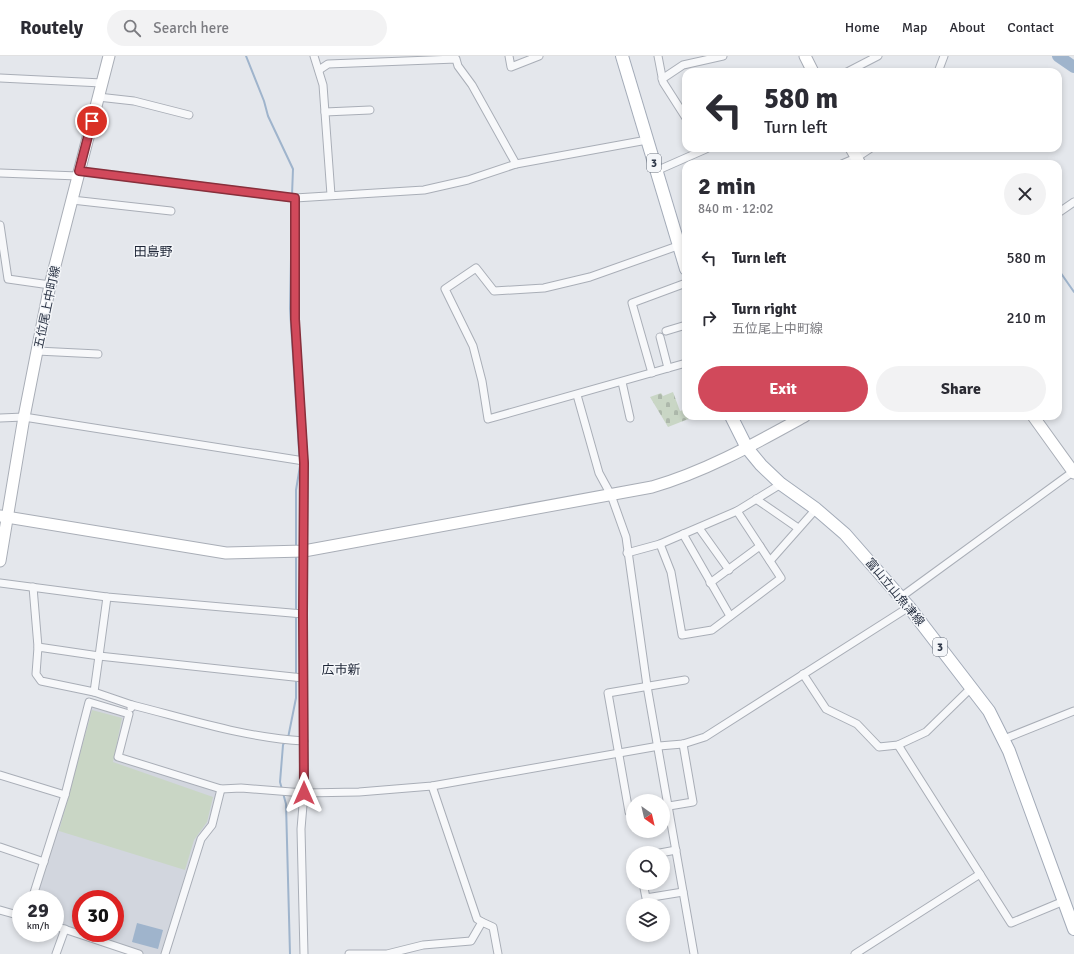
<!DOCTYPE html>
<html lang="en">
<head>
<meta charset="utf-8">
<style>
  body { margin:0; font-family:Signika,"Noto Sans JP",sans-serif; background:#f2f2f3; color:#2b2b33; height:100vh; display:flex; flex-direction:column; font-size:15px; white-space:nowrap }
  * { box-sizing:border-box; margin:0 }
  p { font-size:13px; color:#7c7c81 }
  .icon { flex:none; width:22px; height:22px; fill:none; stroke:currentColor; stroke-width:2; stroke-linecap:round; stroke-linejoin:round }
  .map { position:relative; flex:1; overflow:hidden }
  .details { position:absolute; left:682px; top:104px; width:380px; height:260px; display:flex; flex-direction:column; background:#fff; border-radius:12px; box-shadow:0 2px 6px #0003 }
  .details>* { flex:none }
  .top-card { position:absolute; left:682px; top:12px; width:380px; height:84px; border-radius:12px; box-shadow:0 2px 6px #0003; background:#fff; color:#2b2b33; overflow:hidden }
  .needle { width:26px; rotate:146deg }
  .tools { position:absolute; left:626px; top:738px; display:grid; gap:8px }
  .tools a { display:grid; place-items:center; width:44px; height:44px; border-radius:50%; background:#fff; box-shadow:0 2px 6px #0003; font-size:20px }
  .speed { position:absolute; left:12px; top:834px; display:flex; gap:8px; font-size:20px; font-weight:700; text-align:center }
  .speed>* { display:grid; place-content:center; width:52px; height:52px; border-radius:50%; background:#fff; box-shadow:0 2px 6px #0003; line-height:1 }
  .speed small { font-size:10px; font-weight:400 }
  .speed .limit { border:6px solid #d22; background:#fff; color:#111 }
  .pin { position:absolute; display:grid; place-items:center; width:34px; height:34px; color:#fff; margin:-17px; border:2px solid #fff; border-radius:50%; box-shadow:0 1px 4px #0007 }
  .me { position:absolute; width:44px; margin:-22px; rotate:0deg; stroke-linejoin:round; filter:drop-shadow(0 0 3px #0008) }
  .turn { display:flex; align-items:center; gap:14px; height:84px; padding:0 16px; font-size:18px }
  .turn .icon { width:52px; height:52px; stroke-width:2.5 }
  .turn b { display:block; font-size:28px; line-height:34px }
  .round { display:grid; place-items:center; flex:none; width:42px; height:42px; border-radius:21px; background:#f2f2f3 }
  .summary { display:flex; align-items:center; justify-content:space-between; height:68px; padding:0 16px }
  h1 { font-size:24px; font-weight:700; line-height:30px }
  .button { display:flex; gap:8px; margin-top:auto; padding:8px 16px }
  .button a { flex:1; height:46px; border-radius:24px; background:#d1495b; color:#fff; font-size:16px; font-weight:700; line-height:46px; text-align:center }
  .button a+a { background:#f2f2f3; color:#2b2b33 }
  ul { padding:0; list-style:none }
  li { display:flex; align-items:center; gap:12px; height:60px; padding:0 16px }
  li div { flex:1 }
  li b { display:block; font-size:15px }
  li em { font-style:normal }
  header { display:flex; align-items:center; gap:24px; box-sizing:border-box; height:56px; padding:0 20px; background:#fff; border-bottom:1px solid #e1e1e2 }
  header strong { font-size:19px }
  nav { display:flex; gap:22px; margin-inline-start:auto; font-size:14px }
  .search { width:280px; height:36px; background:#f2f2f3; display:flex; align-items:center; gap:10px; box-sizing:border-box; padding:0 14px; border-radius:22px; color:#7c7c81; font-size:15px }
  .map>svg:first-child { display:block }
  .built { fill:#d2d6de; fill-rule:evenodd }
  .cemetery { fill:url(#cemetery-stones) }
  .park { fill:#c9d6c5 }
  .water { fill:#9fb4cc }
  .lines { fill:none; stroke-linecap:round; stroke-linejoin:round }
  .stream { stroke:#9fb4cc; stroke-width:2 }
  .river { stroke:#9fb4cc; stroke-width:12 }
  .street-casing { stroke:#a9aeb7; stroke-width:9 }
  .secondary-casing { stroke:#a9aeb7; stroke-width:13 }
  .primary-casing { stroke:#a3abb8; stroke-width:14 }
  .street { stroke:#f7f8fa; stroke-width:7 }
  .secondary { stroke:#fff; stroke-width:11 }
  .primary { stroke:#fff; stroke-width:12 }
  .route-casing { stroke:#882f3b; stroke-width:10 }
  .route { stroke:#d1495b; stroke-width:7 }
  .labels { text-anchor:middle; stroke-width:3; stroke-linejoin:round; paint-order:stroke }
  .shield { fill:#f4f6f9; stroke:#676e7b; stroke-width:1 }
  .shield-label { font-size:11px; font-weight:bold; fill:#2b3445 }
  .street-label { font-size:12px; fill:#2b3445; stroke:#f4f6f9 }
  .neighbourhood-label { font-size:13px; fill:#1d2536; stroke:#f4f6f9 }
</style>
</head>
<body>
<header>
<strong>Routely</strong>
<div class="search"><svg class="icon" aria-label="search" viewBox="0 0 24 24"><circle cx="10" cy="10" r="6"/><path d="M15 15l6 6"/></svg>Search here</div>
<nav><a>Home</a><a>Map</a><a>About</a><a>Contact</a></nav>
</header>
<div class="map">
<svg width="1074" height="898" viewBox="0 0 1074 898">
  <defs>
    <pattern id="cemetery-stones" width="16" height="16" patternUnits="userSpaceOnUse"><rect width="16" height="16" fill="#c9d6c5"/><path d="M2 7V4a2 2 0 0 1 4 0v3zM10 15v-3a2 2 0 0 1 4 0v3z" fill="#adb8ab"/></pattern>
  </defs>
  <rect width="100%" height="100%" fill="#e4e7ec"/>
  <path class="built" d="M89 646 129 658 118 701 221 733 212 769 201 783 165 898H138L55 871V843H32ZM81 843H115V877H81Z"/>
  <path class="cemetery" d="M673 336 680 355 686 353V360H696L668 371 650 341 661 337 663 340Z"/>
  <path class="park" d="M92 654 122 662 113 706 213 741 207 766 194 784 185 814 59 775Z"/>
  <path class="water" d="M137 867 163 874 158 893 132 886Z"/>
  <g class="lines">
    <g class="stream">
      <path d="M246 0 264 45 268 60 293 113 292 139"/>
      <path d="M292 152 290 253 300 410 296 434V491"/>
      <path d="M1058 213 1074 236"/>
      <path d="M296 619V499"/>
      <path d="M288 682 296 642V623"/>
      <path d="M285 685 283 689 280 726 286 748 290 898"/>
    </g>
    <path class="river" d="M1058 0 1074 11"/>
    <g class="street-casing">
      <g id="street">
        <path d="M314 0 323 29 331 139"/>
        <path d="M509 0 511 11 539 0"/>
        <path d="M658 0 663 26 686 62"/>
        <path d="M319 14 328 8 456 3 458 10 472 29 516 108"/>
        <path d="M847 16 878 0"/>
        <path d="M938 16 944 0"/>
        <path d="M0 22 102 27"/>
        <path d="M662 23 683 9 723 0"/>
        <path d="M98 41 134 45 189 59"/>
        <path d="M325 56 370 54"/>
        <path d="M842 108 856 102 871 92"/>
        <path d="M79 115 295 142 424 134 468 124 516 108 647 84"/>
        <path d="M656 115 706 93"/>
        <path d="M0 117 78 120"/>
        <path d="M295 142V263L304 407 303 558 304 737 301 773 304 898"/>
        <path d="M72 144 171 155"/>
        <path d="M1058 157 1074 146"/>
        <path d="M0 169 8 223 50 229"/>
        <path d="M686 187 590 221 544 232 494 235 476 212 445 233 473 290 482 325 488 363 686 307"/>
        <path d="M666 275 686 269"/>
        <path d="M660 281 668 312"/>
        <path d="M37 295 98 298"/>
        <path d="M652 317 632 247 686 227"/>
        <path d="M622 326 630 362"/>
        <path d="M577 339 599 417 611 439 626 481 647 630 694 898"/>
        <path d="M0 362 24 361 304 405"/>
        <path d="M756 443 798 472"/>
        <path d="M699 472 729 514"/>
        <path d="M683 478 730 560"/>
        <path d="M660 488 671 516 682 579 712 574 781 522 737 455"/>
        <path d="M627 497 660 488 737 455 781 428"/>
        <path d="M770 505 816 453"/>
        <path d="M0 527 107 541 303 558"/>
        <path d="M710 527 760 490"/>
        <path d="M33 531 38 591"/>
        <path d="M107 541 99 600 303 622"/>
        <path d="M901 541 1074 415"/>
        <path d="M38 591 99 600 94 636 41 625 36 618Z"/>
        <path d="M803 618 826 653 857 668 879 691 898 689 926 676 972 631"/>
        <path d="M94 636 132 649 131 652"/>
        <path d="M132 649C188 663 246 682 304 685"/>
        <path d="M1004 683 1074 655"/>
        <path d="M898 689 1011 867 1064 845"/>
        <path d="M0 719 65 739"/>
        <path d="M663 751 693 746 683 688"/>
        <path d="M633 756H629L608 637 685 624"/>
        <path d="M0 791 44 806"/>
        <path d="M660 797 676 794"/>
        <path d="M643 827 646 842 683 836"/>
        <path d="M32 843 65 739 89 646 129 658 118 701 221 733 241 732 304 737 359 736 432 730 659 690 683 688 705 681 909 551"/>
        <path d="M0 854 21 860"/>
        <path d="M482 866 493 871 498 898"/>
        <path d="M55 870 139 898"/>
        <path d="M56 898 65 873"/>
        <path d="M165 898 201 783 212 769 221 733"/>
        <path d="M349 898H387L423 889 471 885 482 866 477 863 432 730"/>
        <path d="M855 898 980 818"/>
      </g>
    </g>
    <g class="secondary-casing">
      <g id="secondary">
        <path d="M805 0 813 16"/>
        <path d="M851 92 860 108"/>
        <path d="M1033 360 1074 417"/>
        <path d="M0 460 226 497 304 495 652 431C707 415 756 387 805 360"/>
        <path d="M0 505 24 361 50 229 109 0"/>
      </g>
    </g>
    <g class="primary-casing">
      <g id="primary">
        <path d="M622 0 686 213"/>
        <path d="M731 360 747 392 761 409 781 428 816 453 845 478 909 551 989 655 1009 695 1074 873"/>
      </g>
    </g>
    <use href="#street" class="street"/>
    <use href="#secondary" class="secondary"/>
    <use href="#primary" class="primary"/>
  </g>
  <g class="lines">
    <g class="route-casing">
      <path id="route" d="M92 65 79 115 295 142V263L304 407 303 558 304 737"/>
    </g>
    <use href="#route" class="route"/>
  </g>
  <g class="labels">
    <g class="shield">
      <rect x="647" y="98" width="14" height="18" rx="3"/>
      <rect x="933" y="582" width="14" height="18" rx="3"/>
    </g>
    <g class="shield-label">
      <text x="654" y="111">3</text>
      <text x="940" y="595">3</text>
    </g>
    <g class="street-label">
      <text transform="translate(47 251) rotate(-78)" y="4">五位尾上中町線</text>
      <text transform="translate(895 536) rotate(50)" y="4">富山立山魚津線</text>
    </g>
    <g class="neighbourhood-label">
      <text x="153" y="200">田島野</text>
      <text x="341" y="618">広市新</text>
    </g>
  </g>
</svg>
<div class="tools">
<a><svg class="needle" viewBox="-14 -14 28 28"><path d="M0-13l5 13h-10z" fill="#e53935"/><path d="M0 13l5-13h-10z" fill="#7c7c81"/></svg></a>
<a><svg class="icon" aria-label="search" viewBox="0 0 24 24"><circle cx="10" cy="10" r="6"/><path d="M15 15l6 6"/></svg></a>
<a><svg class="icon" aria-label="layers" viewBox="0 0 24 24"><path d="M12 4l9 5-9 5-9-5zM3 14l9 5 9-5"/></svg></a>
</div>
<div class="speed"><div>29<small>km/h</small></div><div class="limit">30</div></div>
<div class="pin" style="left:92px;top:65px;background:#d93025"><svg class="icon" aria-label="arrive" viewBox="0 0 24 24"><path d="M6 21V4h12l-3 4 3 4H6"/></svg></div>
<svg class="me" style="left:304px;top:737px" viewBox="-20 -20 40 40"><path d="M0-17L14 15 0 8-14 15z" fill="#d1495b" stroke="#fff" stroke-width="4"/></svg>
<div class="top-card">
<div class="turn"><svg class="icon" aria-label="left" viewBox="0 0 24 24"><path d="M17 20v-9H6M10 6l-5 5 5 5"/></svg><div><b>580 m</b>Turn left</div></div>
</div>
<section class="details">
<div class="summary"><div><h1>2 min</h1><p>840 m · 12:02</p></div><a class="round"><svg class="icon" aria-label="close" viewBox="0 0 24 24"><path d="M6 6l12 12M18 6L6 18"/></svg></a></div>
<ul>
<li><svg class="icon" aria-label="left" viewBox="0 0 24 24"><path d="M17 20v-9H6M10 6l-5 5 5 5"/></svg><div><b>Turn left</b></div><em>580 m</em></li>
<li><svg class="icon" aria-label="right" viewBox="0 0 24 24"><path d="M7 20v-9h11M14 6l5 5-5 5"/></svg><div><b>Turn right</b><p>五位尾上中町線</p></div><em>210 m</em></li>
</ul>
<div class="button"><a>Exit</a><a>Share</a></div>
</section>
</div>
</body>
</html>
